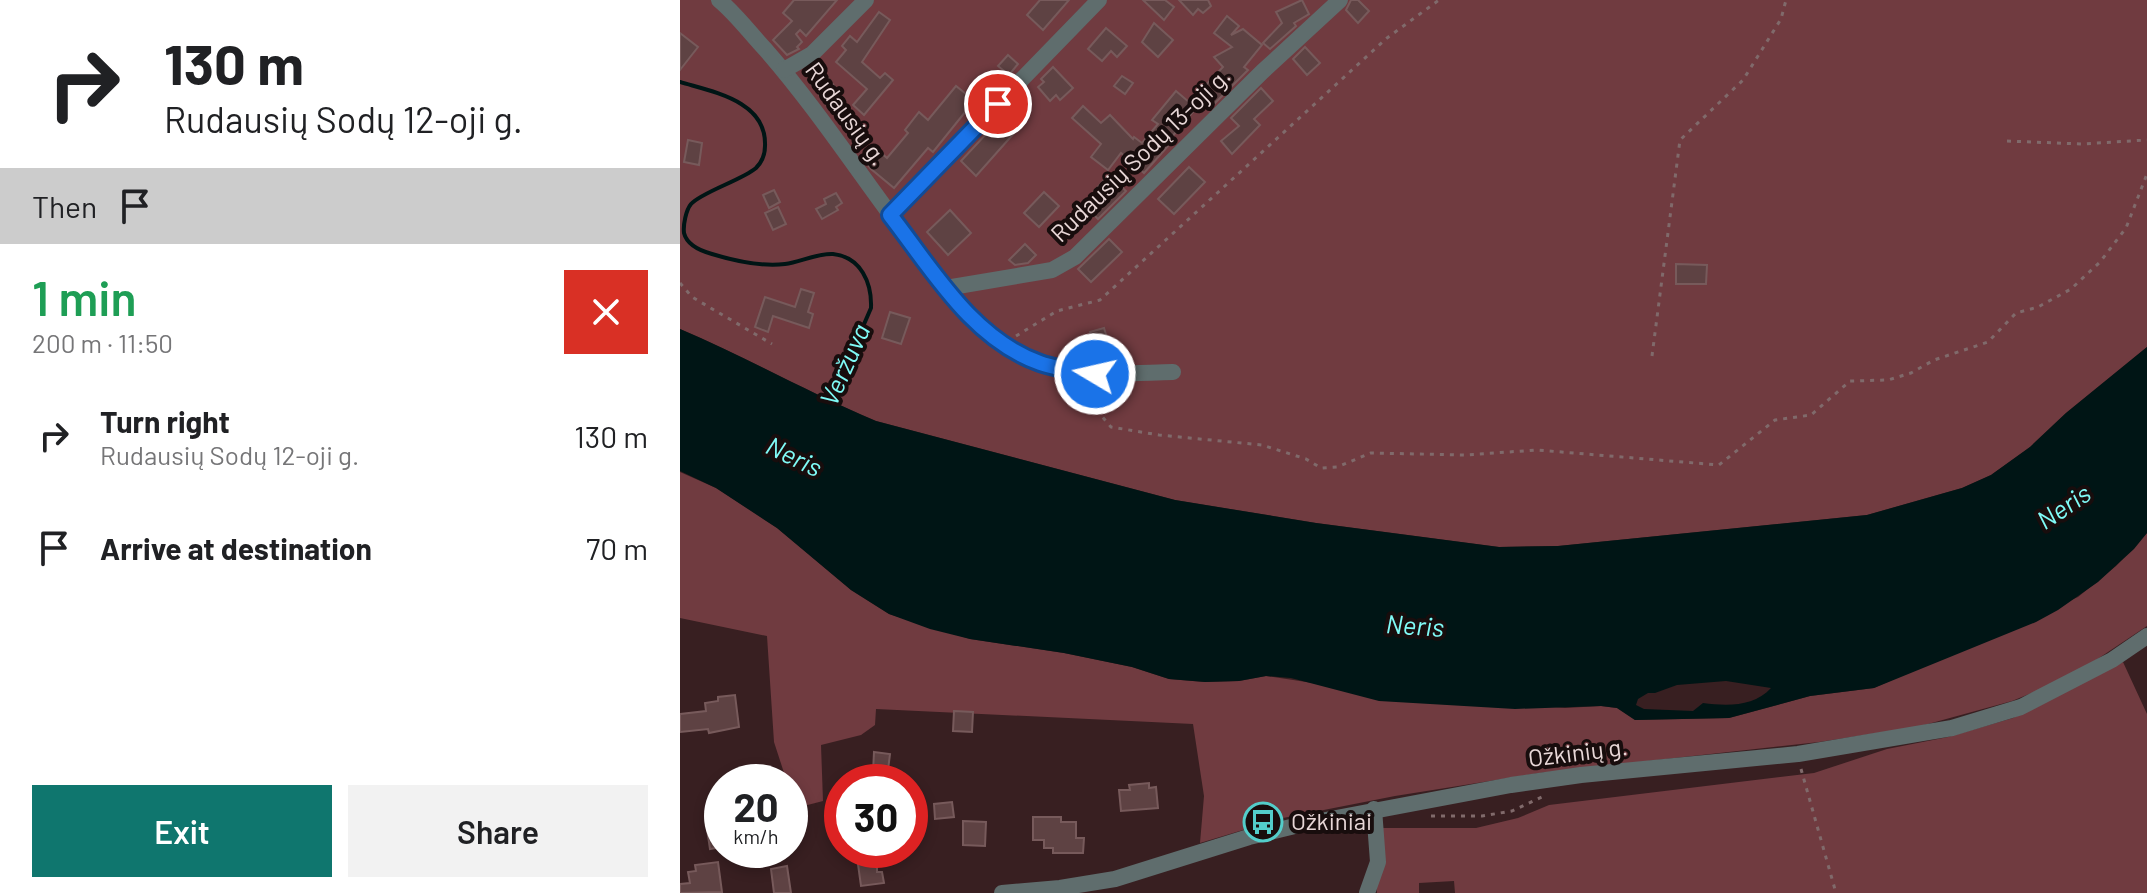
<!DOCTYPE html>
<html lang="en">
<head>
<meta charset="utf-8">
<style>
  body { margin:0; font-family:Barlow,sans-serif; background:#f2f2f2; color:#202124; height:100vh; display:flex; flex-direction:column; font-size:30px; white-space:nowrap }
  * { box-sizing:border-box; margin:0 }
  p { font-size:26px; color:#757577 }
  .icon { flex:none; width:44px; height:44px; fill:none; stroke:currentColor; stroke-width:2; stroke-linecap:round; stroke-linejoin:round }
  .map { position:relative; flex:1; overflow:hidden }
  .sheet { display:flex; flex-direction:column; background:#fff; width:680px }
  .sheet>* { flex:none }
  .hud { background:#fff; color:#202124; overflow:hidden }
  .speed { position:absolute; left:24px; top:764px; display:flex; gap:16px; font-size:40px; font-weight:700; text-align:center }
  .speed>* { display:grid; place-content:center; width:104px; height:104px; border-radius:50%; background:#fff; box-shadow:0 4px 12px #0003; line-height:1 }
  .speed small { font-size:20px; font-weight:400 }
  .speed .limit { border:12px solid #d22; background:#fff; color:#111 }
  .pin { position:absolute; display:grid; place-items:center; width:68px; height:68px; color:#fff; margin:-34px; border:4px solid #fff; border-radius:50%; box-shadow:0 2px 8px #0007 }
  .me { position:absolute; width:88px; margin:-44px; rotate:279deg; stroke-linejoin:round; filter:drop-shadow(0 0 6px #0008) }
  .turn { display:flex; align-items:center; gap:28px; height:168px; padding:0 32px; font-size:36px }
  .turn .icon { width:104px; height:104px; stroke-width:2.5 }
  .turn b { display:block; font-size:56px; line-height:68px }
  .then { display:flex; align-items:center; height:76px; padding:0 32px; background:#0003; gap:16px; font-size:30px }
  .round { display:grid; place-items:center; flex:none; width:84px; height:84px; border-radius:0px; background:#f2f2f2 }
  .head { display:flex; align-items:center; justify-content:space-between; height:136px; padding:0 32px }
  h1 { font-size:48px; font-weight:600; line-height:60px; color:#1e9e55 }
  .button { display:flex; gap:16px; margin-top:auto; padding:16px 32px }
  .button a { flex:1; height:92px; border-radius:0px; background:#0f766e; color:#fff; font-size:32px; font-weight:600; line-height:92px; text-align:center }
  .button a+a { background:#f2f2f2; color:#202124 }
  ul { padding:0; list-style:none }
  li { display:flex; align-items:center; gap:24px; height:112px; padding:0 32px }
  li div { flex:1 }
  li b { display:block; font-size:30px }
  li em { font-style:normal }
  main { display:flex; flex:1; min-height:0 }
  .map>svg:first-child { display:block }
  .green { fill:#703b40 }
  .water { fill:#001515; fill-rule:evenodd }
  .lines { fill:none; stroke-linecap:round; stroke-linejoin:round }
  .stream { stroke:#001515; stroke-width:4 }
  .building { fill:#5e4243; stroke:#775a5b; stroke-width:2 }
  .path { stroke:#806a6b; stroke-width:3; stroke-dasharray:4 6; stroke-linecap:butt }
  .street { stroke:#5f6d6d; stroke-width:16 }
  .route-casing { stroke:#114b97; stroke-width:20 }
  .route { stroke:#1a73e8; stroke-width:14 }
  .labels { text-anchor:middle; stroke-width:8; stroke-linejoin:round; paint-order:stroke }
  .street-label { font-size:24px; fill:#e8d7d7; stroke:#180d0d }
  .poi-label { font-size:24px; fill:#e8d7d7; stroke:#180d0d; text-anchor:start }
  .water-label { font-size:26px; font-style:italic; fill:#80fbf7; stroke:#180d0d }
</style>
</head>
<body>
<main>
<section class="sheet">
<div class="hud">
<div class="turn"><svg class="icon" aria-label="right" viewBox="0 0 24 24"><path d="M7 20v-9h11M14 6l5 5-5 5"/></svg><div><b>130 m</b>Rudausių Sodų 12-oji g.</div></div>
<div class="then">Then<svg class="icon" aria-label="arrive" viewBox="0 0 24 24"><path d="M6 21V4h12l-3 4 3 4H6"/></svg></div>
</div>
<div class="head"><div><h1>1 min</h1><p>200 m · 11:50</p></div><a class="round" style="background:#d93025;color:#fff"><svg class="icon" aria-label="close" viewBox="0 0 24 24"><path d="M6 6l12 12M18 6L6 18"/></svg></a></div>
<ul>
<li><svg class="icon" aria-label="right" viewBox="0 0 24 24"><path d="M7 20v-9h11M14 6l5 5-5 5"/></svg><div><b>Turn right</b><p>Rudausių Sodų 12-oji g.</p></div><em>130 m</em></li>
<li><svg class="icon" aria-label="arrive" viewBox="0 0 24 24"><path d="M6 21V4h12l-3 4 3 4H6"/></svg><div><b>Arrive at destination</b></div><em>70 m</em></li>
</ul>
<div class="button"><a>Exit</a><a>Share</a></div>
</section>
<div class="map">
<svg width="1467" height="893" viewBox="0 0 1467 893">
  <rect width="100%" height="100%" fill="#381f21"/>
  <g class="green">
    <path d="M0 0H1467V347L1386 413 1350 447 1311 475 1282 488 1187 515 878 546 819 547 636 523 495 500 196 421C129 393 66 357 0 329Z"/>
    <path d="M0 472 36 488 97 528 171 590 209 614 290 639 384 653 452 667 489 679 525 682 559 681 586 676 633 683 885 708 921 706 937 708 955 720 1049 718 1130 696 1194 688 1398 597 1436 566 1467 533V626L1407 666 1373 684 1332 701 1237 727 1139 742 860 773 715 796 603 818 520 843 524 796 513 724 196 709 195 725 181 735 141 745 143 801 116 808 110 782H107L94 742 87 636 0 618Z"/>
    <path d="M1443 662 1467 714V893H775L774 881 739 883V893H697L689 828H796L838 818 869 805 1134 773 1207 749 1268 737 1333 718Z"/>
  </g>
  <path class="water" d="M0 329C66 357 129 393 196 421L495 500 636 523 819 547 878 546 1187 515 1282 488 1311 475 1350 447 1386 413 1467 347V533L1454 549 1418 582 1378 610 1356 622 1194 688 1130 696 1049 718 955 720 937 708 921 706 835 709 699 701 611 678 586 676 559 681 525 682 489 679 452 667 384 653 290 639 250 629 209 614 171 590 97 528 36 488 0 471ZM1046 681 1091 688C1074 707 1047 706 1023 703L1013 711 964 709 956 705 958 699 968 693H975L997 685Z"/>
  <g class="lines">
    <path class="stream" d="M0 82C33 92 87 101 85 146 85 154 82 162 76 168 62 180 22 192 11 204 6 210 3 225 4 233 7 245 21 251 32 254 55 261 80 267 105 264 120 262 138 253 153 254 181 257 192 283 191 308L149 405"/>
  </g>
  <g class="building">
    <path d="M114 0H157L126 36 120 30 116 34 122 42 117 47 119 49 107 55 93 40 112 21 103 13Z"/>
    <path d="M360 0H389L363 30 347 15Z"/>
    <path d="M463 0H485L494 7 484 20Z"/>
    <path d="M499 0H528L531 6 523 13 518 9 513 15Z"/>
    <path d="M622 0 629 14 614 23 616 26 590 49 583 43 602 23 596 12Z"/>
    <path d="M671 0H678L689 11 678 23 666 10Z"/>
    <path d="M199 12 210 20 182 62 200 78 205 73 213 80 184 115 173 105 187 89 156 62 166 50 162 46 170 36 177 42Z"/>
    <path d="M547 16 559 26 551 35 563 29 582 45 564 67 568 70 532 106 518 93 543 67 534 57 552 47 534 33Z"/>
    <path d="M474 23 493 40 478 57 462 42Z"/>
    <path d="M426 28 447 46 437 57 431 51 422 61 408 49Z"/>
    <path d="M0 33 18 47 0 70Z"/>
    <path d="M625 47 640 63 627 75 613 59Z"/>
    <path d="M328 55 338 64 329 75 318 66Z"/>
    <path d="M373 67 393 88 380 100 376 95 370 101 358 87 364 82 361 79Z"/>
    <path d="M143 71 161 95 147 105 129 81Z"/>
    <path d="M442 76 453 83 445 94 434 86Z"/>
    <path d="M294 85 306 95 294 109 290 106 253 152 248 148 214 188 191 169 188 165 200 152 207 158 228 133 225 130 239 112 248 120 276 86 286 94Z"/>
    <path d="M581 88 593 101 574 119 580 125 552 154 541 141 559 126 551 118Z"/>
    <path d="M496 91 516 108 486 144 488 146 464 173 441 153 428 170 411 157 421 144 392 118 403 106 421 123 430 115 453 139 454 137 462 143 478 124 472 120Z"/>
    <path d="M325 121 336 131 296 176 281 161 308 132 312 136Z"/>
    <path d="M8 140 22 143 19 165 4 162Z"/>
    <path d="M509 167 525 182 494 214 478 199Z"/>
    <path d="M429 175 446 191 418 219 409 210 421 198 414 191Z"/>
    <path d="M94 190 100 202 89 208 83 195Z"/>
    <path d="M364 192 379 206 359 227 344 213Z"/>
    <path d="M156 193 162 203 156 207 158 210 142 219 136 209 146 204 144 199Z"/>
    <path d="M98 207 106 224 93 230 85 213Z"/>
    <path d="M270 210 291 233 268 255 247 232Z"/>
    <path d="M429 239 442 252 411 282 398 269Z"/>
    <path d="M345 244 356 255 348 263 335 265 329 260Z"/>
    <path d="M996 264 1027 265 1026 284H996Z"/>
    <path d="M121 289 134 293 128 312 133 314 129 328 93 316 88 332 75 327 85 297 115 307Z"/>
    <path d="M210 312 230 318 221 344 202 338Z"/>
    <path d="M424 328 429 344 414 348 410 332Z"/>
    <path d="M55 695 59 727 29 733 28 729 0 732V714L26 711 25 703 38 701V697Z"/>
    <path d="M274 711 293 712 292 732 273 731Z"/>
    <path d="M194 752 210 754 208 770 193 772Z"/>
    <path d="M469 783V788L476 787 478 808 441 811 439 790H450L449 785Z"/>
    <path d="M272 802 274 817 255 819 254 804Z"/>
    <path d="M353 817H381V822H396V838H404L403 853H373V848H364V840H353Z"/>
    <path d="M283 821 306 822 305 846 283 845Z"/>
    <path d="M42 827V847L30 849 27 829Z"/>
    <path d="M176 850H197V872H202L204 883 181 886Z"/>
    <path d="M38 862 42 892 0 893V884L10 883 8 872 16 871 15 865Z"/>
    <path d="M107 866 111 893H94L91 869Z"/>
  </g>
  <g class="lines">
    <g class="path">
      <path d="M1327 141 1401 144 1467 140"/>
      <path d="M0 283 12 297 92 344"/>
      <path d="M336 336 377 311 420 300 707 38 759 0"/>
      <path d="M972 356 1000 140 1063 80 1101 19 1106 0"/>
      <path d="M397 387 431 427 479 435 582 445 626 459 641 468 657 467 691 453 785 455 857 450 1039 465 1095 420 1131 415 1170 381 1208 380 1231 373 1254 360 1308 342 1336 313 1358 307 1391 289 1420 262 1446 228 1467 174"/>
      <path d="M1121 769 1156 893"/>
      <path d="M751 816H802L832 811 864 796"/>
    </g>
    <g class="street">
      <path d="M39 0C56 14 70 33 85 49 141 113 187 186 240 254 273 297 306 344 360 363 403 378 448 373 493 372"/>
      <path d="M104 70 132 54 186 0"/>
      <path d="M210 215 419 0"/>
      <path d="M266 288 372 270 395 257 582 72 660 0"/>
      <path d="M322 893 380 888 435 879 569 837 619 825 831 785 901 775 1118 754 1272 728 1341 707 1432 660 1467 636"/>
      <path d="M687 893 698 862 694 809"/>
    </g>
  </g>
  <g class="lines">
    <g class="route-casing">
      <path id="route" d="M318 104 210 215C252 269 292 339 360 363 377 369 396 371 415 374"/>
    </g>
    <use href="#route" class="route"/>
  </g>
  <defs>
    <g id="bus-ring" transform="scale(2)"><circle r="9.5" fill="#180d0d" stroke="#53cdca" stroke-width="1.5"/><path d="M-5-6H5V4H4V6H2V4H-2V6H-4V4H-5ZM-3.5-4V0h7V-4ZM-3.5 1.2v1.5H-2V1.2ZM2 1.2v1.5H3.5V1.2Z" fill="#53cdca"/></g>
  </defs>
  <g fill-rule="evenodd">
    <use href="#bus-ring" x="583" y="822"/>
  </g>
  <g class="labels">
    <g class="street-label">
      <text transform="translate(166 114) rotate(54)" y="8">Rudausių g.</text>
      <text transform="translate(461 155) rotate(-44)" y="8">Rudausių Sodų 13-oji g.</text>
      <text transform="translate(898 753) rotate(-7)" y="8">Ožkinių g.</text>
    </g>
    <g class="poi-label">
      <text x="611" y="830">Ožkiniai</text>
    </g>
    <g class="water-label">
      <text transform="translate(165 365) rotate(-66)" y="9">Veržuva</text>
      <text transform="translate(114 457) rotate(26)" y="9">Neris</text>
      <text transform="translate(1384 507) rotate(-34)" y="9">Neris</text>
      <text transform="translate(735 626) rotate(4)" y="9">Neris</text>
    </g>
  </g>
</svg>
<div class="speed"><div>20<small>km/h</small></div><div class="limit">30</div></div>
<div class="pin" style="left:318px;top:104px;background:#d93025"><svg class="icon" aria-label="arrive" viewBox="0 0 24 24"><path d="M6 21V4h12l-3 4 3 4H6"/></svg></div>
<svg class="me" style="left:415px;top:374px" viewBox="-20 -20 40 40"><circle r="17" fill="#1a73e8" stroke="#fff" stroke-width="3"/><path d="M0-11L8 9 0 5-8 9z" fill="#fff"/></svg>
</div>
</main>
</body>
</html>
